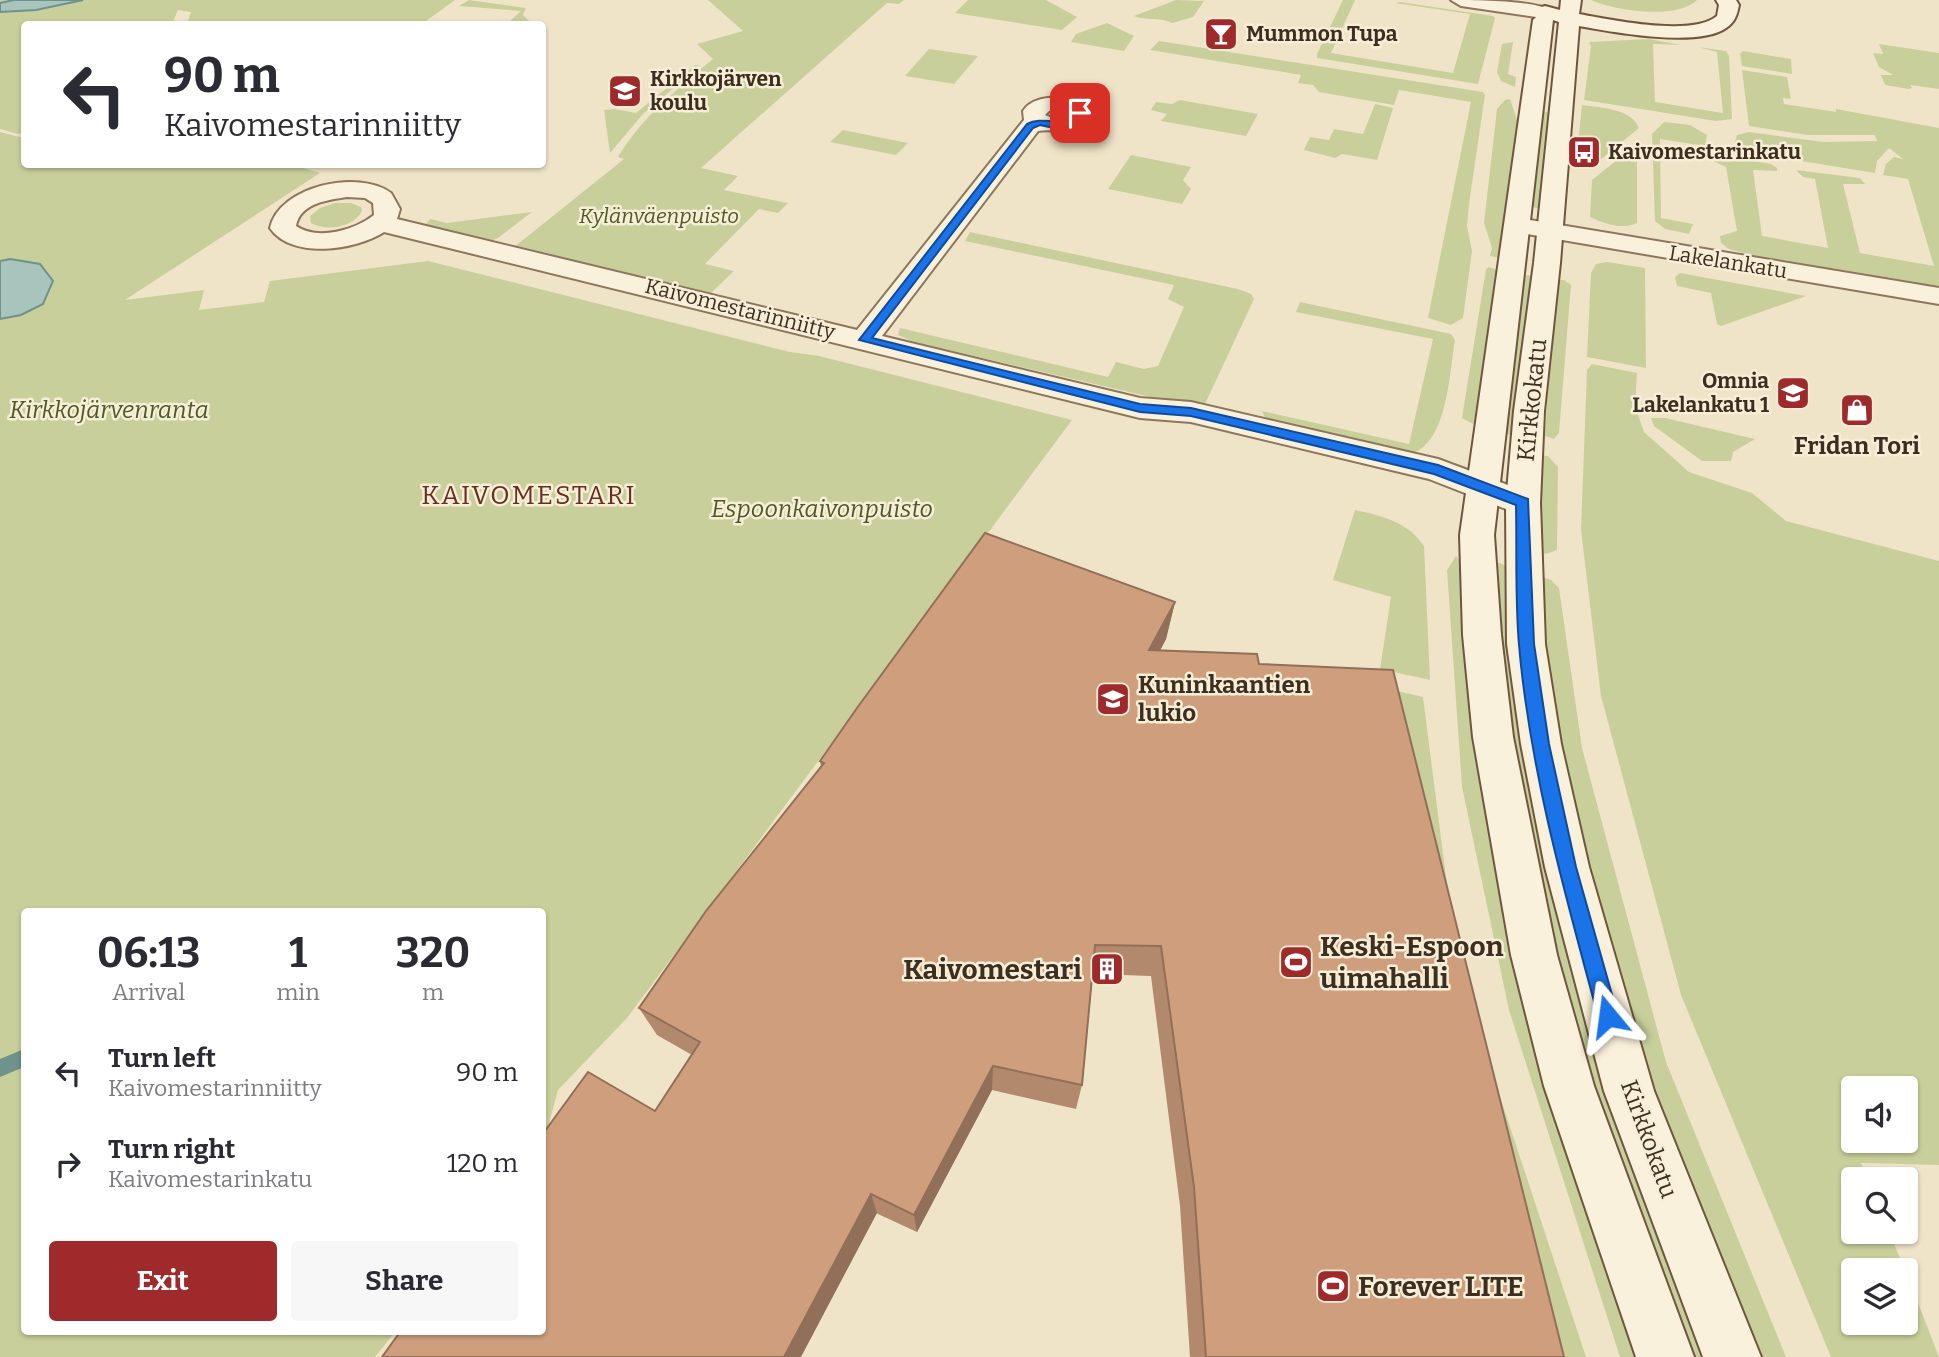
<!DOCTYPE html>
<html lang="en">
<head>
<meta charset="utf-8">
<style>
  body { margin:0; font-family:Bitter,serif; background:#f7f7f7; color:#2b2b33; height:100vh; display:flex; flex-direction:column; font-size:26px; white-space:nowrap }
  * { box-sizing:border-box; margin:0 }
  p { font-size:23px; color:#7c7c81 }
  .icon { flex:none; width:38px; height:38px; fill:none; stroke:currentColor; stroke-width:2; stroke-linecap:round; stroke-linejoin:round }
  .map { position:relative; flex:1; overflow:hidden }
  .side { position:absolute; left:21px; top:908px; width:525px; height:427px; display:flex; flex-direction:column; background:#fff; border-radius:7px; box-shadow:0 2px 5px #0004 }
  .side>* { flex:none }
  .banner { position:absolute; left:21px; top:21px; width:525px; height:147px; border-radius:7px; box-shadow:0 2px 5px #0004; background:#fff; color:#2b2b33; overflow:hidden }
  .fabs { position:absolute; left:1841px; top:1076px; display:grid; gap:14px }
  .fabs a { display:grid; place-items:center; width:77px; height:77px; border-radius:7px; background:#fff; box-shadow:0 2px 5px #0004; font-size:35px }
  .pin { position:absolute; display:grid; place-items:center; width:60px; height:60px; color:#fff; margin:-30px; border-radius:14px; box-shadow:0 4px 10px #0006 }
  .me { position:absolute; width:77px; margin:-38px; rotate:344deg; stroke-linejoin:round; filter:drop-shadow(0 0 5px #0008) }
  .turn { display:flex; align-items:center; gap:24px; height:147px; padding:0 28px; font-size:32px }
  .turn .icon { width:91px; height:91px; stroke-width:2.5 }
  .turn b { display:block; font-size:49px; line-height:60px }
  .eta { display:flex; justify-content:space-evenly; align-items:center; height:119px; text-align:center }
  .eta b { font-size:42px; font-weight:700; line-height:49px }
  .action { display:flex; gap:14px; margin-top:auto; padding:14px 28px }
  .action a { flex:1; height:80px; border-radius:7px; background:#9e2a2b; color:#fff; font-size:28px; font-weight:700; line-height:80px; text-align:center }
  .action a+a { background:#f7f7f7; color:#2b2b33 }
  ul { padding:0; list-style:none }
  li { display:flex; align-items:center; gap:21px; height:91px; padding:0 28px }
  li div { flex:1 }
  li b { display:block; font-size:26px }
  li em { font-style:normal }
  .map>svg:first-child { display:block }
  .green { fill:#c9cf9b; fill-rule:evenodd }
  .water { fill:#a9c4bc; stroke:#6f938a; stroke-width:2 }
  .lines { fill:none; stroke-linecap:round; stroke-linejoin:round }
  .stream { fill:#6f938a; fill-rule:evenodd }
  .street-casing { stroke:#8d765c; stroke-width:4 }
  .secondary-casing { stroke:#6f573f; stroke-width:4 }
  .street { fill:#faf1dc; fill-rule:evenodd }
  .secondary { fill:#faf1dc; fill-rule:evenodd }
  .wall { fill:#b2896c }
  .shaded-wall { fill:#916f58 }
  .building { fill:#cf9f7d; stroke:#916f58; stroke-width:2 }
  .route { fill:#1a73e8; stroke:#114b97; stroke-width:2 }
  .labels { text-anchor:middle; stroke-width:5; stroke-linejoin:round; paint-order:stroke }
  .far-poi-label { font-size:21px; font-weight:bold; fill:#3d2e20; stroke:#f7eed8; text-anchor:start }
  .far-park-label { font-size:21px; font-style:italic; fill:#4d5a26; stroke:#f7eed8 }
  .far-street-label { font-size:21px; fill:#3d2e20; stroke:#f7eed8 }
  .street-label { font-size:24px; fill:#3d2e20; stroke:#f7eed8 }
  .park-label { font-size:24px; font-style:italic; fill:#4d5a26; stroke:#f7eed8 }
  .poi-label { font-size:24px; font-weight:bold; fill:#3d2e20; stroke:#f7eed8 }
  .neighbourhood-label { font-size:26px; letter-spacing:2px; fill:#6b2e1e; stroke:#f7eed8 }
  .near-poi-label { font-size:28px; font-weight:bold; fill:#3d2e20; stroke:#f7eed8; text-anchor:start }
</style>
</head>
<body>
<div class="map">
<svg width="1939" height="1357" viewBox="0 0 1939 1357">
  <rect width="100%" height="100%" fill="#f0e4c8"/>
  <g class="green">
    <path d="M0 0H455L422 24H187L191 12 178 10 172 24H24V132L18 134 0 129Z"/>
    <path d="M469 0 526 8 523 15 529 21 526 24H507L521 11 459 6Z"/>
    <path d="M708 0H904L899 4 887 3 701 168 738 176 724 190 788 203 778 213 759 209 705 264 734 271 710 294 513 248 624 159 618 157C643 116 677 89 713 59L697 44 743 31Z"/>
    <path d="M968 0H1046L1077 17 1062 30 955 13Z"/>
    <path d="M1176 0 1204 1 1193 17 1172 23C1157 16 1148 22 1134 16Z"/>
    <path d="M1343 0H1355L1331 53 1453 73 1470 14 1395 3 1400 2 1493 16 1495 18 1478 84 1317 58V54Z"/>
    <path d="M1591 0H1697C1677 20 1615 11 1591 0Z"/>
    <path d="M1107 23 1134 36 1124 51 1071 42 1076 34Z"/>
    <path d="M1649 39 1681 45 1653 44 1655 102 1723 113 1717 52 1698 47 1726 51 1729 56 1732 119 1716 121 1584 100 1591 46 1589 42Z"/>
    <path d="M1159 41 1483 92 1485 95 1469 204 1467 226 1472 251 1463 318 1451 325 1428 318 1471 102 1399 90 1394 105 1319 92 1313 85 1298 83 1301 75 1150 50Z"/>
    <path d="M1513 42 1508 74 1516 77 1515 87 1501 81 1497 72 1502 44Z"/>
    <path d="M1879 44 1939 53V89L1910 85 1912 88 1909 89 1885 85 1881 75H1893L1879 67 1873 53 1883 54Z"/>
    <path d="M929 49 978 56 954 84 905 76Z"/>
    <path d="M1743 51 1791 59 1792 74 1742 66 1740 54Z"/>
    <path d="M695 65 700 66 643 114 610 153 604 110 615 109 636 113Z"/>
    <path d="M1742 70 1787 77 1791 99 1783 98 1784 104 1836 112V109L1939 128V291L1841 274 1743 253 1729 249 1721 243 1720 236 1737 231 1726 167 1711 160 1709 155 1714 154 1771 164 1777 168V171L1753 170 1762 236 1828 248 1815 179 1803 177 1796 170 1860 178 1865 184H1843L1860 253 1934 266 1908 179 1883 175 1886 164 1894 157 1903 159 1889 148 1877 161 1875 173 1745 152 1735 142 1737 135 1749 132 1823 142 1877 141 1875 135H1808L1749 126Z"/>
    <path d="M1510 99 1521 132 1503 259 1490 256 1492 248 1484 223 1497 109 1505 100Z"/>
    <path d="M1180 100 1258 114 1246 136 1161 121 1167 114 1151 110 1156 102 1172 104Z"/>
    <path d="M1375 104 1393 108 1377 160 1342 154 1335 158 1304 150 1310 137 1329 140 1334 129 1363 134Z"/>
    <path d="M1582 105C1601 108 1631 108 1639 128L1600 160 1593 159V147L1578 145Z"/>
    <path d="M1542 111 1550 113 1541 209 1532 207Z"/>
    <path d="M1664 122 1690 125 1707 135 1705 146 1660 139 1661 218 1693 224 1689 234 1665 229 1655 221 1652 134Z"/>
    <path d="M843 130 908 143 896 155 830 142Z"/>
    <path d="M0 132 24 138V164H305L300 167 320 173 125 300 204 290 199 310 264 302 270 281 428 261 790 352 819 356 1072 420 627 1018 558 1090 543 1146 542 912H24V1332H395L375 1357H0Z"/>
    <path d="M1637 144V223C1620 230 1606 224 1590 217L1592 180Z"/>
    <path d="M1131 155 1191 167 1183 180 1191 189 1182 204 1108 189Z"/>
    <path d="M335 203H351L361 207 362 211C354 227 327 232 311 223L310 216 320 208Z"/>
    <path d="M532 212 498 238 488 242 424 227 430 219 447 223Z"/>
    <path d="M970 232 1238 289 1251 294 1254 299 1205 404 1198 408 914 342 898 335 900 328 1108 377 1116 362 1144 369 1158 366 1184 307 1168 299 1174 285 965 241Z"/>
    <path d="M1607 262 1645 268 1646 368 1587 357 1591 273 1596 264Z"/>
    <path d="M1489 267 1500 271 1477 422 1473 424 1462 418 1486 269Z"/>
    <path d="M1680 273 1806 296 1721 326 1717 324 1711 293 1677 286 1675 277Z"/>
    <path d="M1529 275 1536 279 1517 436 1503 433 1521 277Z"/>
    <path d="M1554 280H1564L1571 285 1559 433 1554 439 1545 436Z"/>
    <path d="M1300 302 1451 334 1455 340C1449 374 1448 442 1411 454L1266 420 1262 411 1409 444 1433 339 1296 312Z"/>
    <path d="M1592 364 1637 373 1635 406 1644 432 1689 472 1752 493 1786 521 1939 561V1165L1861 1163 1868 1179 1853 1180V1232H1889L1905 1270H1853V1323H1906V1272L1939 1357H1831L1681 995 1601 696 1581 530 1587 370ZM1906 1088V1141H1853V1088Z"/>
    <path d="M1651 418H1665L1755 439 1733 452 1731 461H1702L1654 426Z"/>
    <path d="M1535 455 1548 456 1558 467 1557 550 1546 554 1533 549Z"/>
    <path d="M1355 510C1383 516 1408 522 1424 546L1430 680 1380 669 1391 597 1333 580Z"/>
    <path d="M1456 556 1460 561 1646 1357H1620L1509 1010 1462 787 1447 570Z"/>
    <path d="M1497 562 1509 567 1712 1357H1687L1592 1097 1533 868 1499 670 1493 564Z"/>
    <path d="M1536 575 1551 580 1559 588 1582 748 1666 1062 1786 1357H1755L1635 1060 1552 741Z"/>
    <path d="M1376 686 1423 697 1451 916 1473 1015 1586 1357H1523Z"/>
  </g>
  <g class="water">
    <path d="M14 0H83L36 10 0 12V3Z"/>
    <path d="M10 259 40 264 53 281 43 304 21 315 0 319V261Z"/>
  </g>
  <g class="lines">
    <path class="stream" d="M24 1049V1067L0 1077V1059Z"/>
    <g class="street-casing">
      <g id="street">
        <path d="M1451 0C1472 0 1540 0 1553 12L1543 18 1461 6Z"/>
        <path d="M1058 97 1085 104 1092 116C1076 140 1059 127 1038 131L882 336 1140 398 1191 402 1438 459 1535 495 1540 503 1535 511 1523 514 1511 511 1429 479 1191 422 1140 418 384 232C356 250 292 260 270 228 279 186 359 169 391 193L400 209 397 219 857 330 1024 120 1023 111C1031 99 1045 98 1058 97ZM1049 111H1058L1069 115C1061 120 1054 119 1045 115ZM347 197 365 198 373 203 374 215C355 230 318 241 296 226 300 203 328 200 347 197Z"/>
        <path d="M1518 218 1939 288V304L1509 231 1505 226 1509 221Z"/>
      </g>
    </g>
    <g class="secondary-casing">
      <path id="secondary" d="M1561 0H1581L1579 14C1612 20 1692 37 1717 16L1719 5 1716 0H1736L1739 5C1737 15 1735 22 1726 28 1698 48 1612 32 1579 26L1560 263 1544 411 1540 503 1545 644 1561 744 1589 867 1654 1091 1761 1357H1703L1604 1091 1545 867 1521 744 1507 644 1506 503 1514 411 1534 263 1559 22 1553 20 1494 535 1501 635 1513 737 1557 955 1594 1086 1694 1357H1636L1544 1086 1511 955 1473 737 1463 635 1460 535 1533 20 1538 15 1535 12 1538 8 1545 6 1560 10Z"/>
    </g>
    <use href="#street" class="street"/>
    <use href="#secondary" class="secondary"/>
  </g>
  <path class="wall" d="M1175 602 1166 639 1160 650 1259 664 1564 1357H1190L1180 1206 1151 976 1093 974 1082 1085 1076 1109 992 1090 917 1232 655 1111 692 1055 657 1035 639 1008 821 766 820 761Z"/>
  <g class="shaded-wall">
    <path d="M1175 602 1166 639 1141 687 1149 650Z"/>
    <path d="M993 1066 992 1090 917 1232 914 1215Z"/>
    <path d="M871 1194 877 1213 801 1357H784Z"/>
  </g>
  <path class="building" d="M985 533 1175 602 1149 650 1257 654 1259 664 1393 670 1564 1357H1206L1194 1187 1161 946 1095 945 1082 1085 993 1066 914 1215 871 1194 784 1357H382L400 1332H542V1135L588 1072 655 1111 700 1042 639 1008 706 911 824 763 820 761 857 708Z"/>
  <path class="route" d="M1076 111H1083V120C1070 130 1056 129 1040 125L1033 128 872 338 1140 404 1191 408 1438 465 1528 499 1534 644 1549 744 1576 867 1618 1016 1615 1023 1608 1026 1601 1023 1598 1016C1565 894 1530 771 1519 645 1515 599 1517 551 1516 505L1434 474 1191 416 1140 412 859 340 1027 124C1043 116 1057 126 1074 118Z"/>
  <defs>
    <g id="bar-square" transform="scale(1.75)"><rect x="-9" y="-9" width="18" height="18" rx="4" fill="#9e2a2b" stroke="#f7eed8"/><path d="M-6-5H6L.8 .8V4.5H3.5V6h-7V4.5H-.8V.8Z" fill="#fff"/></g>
    <g id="school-square" transform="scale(1.75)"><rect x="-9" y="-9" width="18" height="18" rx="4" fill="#9e2a2b" stroke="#f7eed8"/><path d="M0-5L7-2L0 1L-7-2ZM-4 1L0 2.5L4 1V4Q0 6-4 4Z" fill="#fff"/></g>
    <g id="bus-square" transform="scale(1.75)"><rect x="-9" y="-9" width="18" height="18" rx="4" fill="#9e2a2b" stroke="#f7eed8"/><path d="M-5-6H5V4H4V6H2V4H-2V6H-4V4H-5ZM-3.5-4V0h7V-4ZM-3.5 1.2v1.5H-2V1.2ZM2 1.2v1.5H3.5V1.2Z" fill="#fff"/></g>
    <g id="shop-square" transform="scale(1.75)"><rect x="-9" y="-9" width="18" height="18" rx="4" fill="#9e2a2b" stroke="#f7eed8"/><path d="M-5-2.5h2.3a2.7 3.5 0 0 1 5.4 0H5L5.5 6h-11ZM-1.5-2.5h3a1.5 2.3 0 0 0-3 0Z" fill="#fff"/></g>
    <g id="stadium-square" transform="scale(1.75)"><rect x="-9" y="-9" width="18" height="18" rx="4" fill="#9e2a2b" stroke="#f7eed8"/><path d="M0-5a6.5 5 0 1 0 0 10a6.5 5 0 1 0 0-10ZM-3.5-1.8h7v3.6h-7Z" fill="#fff"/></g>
    <g id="building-square" transform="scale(1.75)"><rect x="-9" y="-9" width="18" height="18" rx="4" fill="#9e2a2b" stroke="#f7eed8"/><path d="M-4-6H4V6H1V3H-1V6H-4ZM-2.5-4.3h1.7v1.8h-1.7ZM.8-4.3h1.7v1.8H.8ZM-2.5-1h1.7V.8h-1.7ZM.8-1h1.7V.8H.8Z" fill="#fff"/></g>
  </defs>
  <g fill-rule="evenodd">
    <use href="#bar-square" x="1221" y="34"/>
    <use href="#school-square" x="625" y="91"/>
    <use href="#bus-square" x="1584" y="152"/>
    <use href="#school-square" x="1793" y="393"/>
    <use href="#shop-square" x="1857" y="410"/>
    <use href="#school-square" x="1113" y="699"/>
    <use href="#stadium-square" x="1296" y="962"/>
    <use href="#building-square" x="1107" y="969"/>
    <use href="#stadium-square" x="1333" y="1286"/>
  </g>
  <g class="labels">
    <g class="far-poi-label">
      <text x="1246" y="41">Mummon Tupa</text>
      <text x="650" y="86">Kirkkojärven<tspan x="650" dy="24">koulu</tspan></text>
      <text x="1608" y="159">Kaivomestarinkatu</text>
      <text x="1769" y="388" text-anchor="end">Omnia<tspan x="1769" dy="24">Lakelankatu 1</tspan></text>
    </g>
    <g class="far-park-label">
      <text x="659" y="223">Kylänväenpuisto</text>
    </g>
    <g class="far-street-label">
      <text transform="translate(1728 262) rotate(9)" y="7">Lakelankatu</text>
      <text transform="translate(740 309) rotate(14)" y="7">Kaivomestarinniitty</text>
    </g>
    <g class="street-label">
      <text transform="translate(1532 400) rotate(-84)" y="8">Kirkkokatu</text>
      <text transform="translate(1649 1139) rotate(70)" y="8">Kirkkokatu</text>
    </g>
    <g class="park-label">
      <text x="109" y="418">Kirkkojärvenranta</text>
      <text x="822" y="517">Espoonkaivonpuisto</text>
    </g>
    <g class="poi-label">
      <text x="1857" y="454">Fridan Tori</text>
      <text x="1138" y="693" text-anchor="start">Kuninkaantien<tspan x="1138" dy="28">lukio</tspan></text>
    </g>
    <g class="neighbourhood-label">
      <text x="529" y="504">KAIVOMESTARI</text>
    </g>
    <g class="near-poi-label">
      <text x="1320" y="956">Keski-Espoon<tspan x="1320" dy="32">uimahalli</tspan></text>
      <text x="1082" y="979" text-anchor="end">Kaivomestari</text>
      <text x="1358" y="1296">Forever LITE</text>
    </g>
  </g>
</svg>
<div class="fabs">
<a><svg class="icon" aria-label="sound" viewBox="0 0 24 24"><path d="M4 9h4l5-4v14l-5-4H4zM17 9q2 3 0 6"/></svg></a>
<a><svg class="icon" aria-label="search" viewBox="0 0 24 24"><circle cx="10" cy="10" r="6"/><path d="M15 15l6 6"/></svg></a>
<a><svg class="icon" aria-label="layers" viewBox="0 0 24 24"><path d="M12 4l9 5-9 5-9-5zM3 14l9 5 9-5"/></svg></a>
</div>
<div class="pin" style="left:1080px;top:113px;background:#d93025"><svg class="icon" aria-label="arrive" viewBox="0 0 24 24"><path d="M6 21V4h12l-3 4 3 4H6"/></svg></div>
<svg class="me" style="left:1608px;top:1016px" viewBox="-20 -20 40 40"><path d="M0-17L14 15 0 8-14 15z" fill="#1a73e8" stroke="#fff" stroke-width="4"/></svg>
<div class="banner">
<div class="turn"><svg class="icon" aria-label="left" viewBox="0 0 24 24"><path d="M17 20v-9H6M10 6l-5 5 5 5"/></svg><div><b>90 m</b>Kaivomestarinniitty</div></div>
</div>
<section class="side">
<div class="eta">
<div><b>06:13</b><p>Arrival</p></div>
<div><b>1</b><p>min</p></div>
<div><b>320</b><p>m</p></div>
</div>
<ul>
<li><svg class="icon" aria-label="left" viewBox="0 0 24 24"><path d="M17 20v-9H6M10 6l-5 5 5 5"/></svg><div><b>Turn left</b><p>Kaivomestarinniitty</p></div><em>90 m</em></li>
<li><svg class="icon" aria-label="right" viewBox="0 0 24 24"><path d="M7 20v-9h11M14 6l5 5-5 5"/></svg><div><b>Turn right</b><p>Kaivomestarinkatu</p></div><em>120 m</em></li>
</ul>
<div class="action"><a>Exit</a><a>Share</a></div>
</section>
</div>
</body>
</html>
